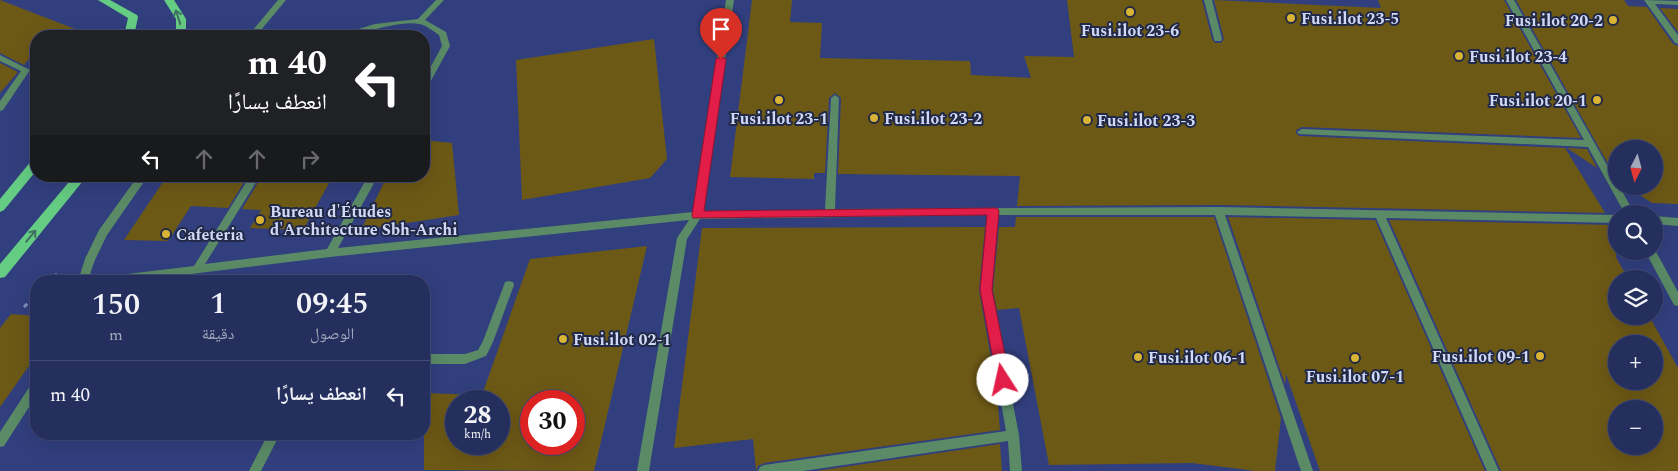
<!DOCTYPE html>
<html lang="ar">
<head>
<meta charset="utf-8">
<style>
  body { margin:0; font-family:Spectral,"Noto Naskh Arabic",serif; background:#313b67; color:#f1f3f6; direction:rtl; height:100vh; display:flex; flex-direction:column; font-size:19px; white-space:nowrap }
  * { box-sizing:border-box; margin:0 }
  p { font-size:16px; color:#a3a9bc }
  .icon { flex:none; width:28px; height:28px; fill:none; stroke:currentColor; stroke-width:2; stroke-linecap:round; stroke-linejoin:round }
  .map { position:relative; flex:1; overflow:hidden; direction:ltr }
  .drawer { position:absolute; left:30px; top:275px; width:400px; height:165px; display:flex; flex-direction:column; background:#252f5e; border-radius:20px; box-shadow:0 5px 20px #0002,0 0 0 1px #424a73; direction:rtl }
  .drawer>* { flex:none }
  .guide { position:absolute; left:30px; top:30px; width:400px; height:152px; border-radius:20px; box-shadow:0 5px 20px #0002,0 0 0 1px #424a73; direction:rtl; background:#202124; color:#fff; overflow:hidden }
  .needle { width:32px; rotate:186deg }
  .fabs { position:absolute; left:1608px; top:140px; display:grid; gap:10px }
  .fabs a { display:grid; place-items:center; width:55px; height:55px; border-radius:50%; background:#252f5e; box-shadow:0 5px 20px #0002,0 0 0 1px #424a73; font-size:25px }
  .speed { position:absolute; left:445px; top:390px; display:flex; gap:10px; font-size:25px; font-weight:700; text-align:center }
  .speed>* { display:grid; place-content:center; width:65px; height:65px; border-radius:50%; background:#252f5e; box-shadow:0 5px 20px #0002,0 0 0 1px #424a73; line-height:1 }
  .speed small { font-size:12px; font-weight:400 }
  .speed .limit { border:8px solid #d22; background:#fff; color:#111 }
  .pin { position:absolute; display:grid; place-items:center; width:42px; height:42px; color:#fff; margin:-51px -21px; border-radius:50% 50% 50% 0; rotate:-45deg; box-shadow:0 0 5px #0007 }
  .pin .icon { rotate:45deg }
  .me { position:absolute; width:55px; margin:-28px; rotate:350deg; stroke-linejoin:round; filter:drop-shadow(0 0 4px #0008) }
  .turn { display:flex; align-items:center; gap:18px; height:105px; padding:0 20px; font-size:22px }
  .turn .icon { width:65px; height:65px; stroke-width:2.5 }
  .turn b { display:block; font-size:35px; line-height:42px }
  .lanes { display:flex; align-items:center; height:48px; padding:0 20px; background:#0003; justify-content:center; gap:25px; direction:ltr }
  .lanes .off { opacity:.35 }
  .eta { display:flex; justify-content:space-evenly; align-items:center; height:85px; text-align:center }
  .eta b { font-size:30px; font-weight:600; line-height:35px }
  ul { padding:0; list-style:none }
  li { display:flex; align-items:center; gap:15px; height:70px; padding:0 20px; border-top:1px solid #424a73 }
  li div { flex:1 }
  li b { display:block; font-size:19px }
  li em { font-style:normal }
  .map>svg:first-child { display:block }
  .building { fill:#6d5916; fill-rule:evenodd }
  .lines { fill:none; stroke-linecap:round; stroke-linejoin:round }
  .path { stroke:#8490be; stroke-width:3; stroke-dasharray:4.5 4.5; stroke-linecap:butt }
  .minor { fill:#5a8a66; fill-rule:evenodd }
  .tertiary { fill:#5a8a66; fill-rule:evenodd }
  .primary { fill:#65cc83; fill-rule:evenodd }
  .oneway { stroke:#407261 }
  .route { fill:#e11d48; stroke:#92132f }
  .poi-dot { fill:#d9b334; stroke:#222946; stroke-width:2 }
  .labels { text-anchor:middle; stroke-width:4; stroke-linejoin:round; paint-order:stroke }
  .poi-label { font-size:16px; font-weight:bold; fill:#d0daf8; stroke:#222946; text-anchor:start }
</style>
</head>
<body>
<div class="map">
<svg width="1678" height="471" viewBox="0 0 1678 471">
  <rect width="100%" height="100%" fill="#313f7e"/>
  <g class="building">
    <path d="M0 0 88 34V36H36V51L24 65 0 53Z"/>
    <path d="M752 0H792L790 22 822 23 820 58 970 61 971 75 1031 78 1024 56 1074 57 1067 0H1202L1212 39 1215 43H1221L1224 39 1214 0 1381 8 1378 0H1504L1581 138 1302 127 1296 130V133L1299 136 1565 148 1605 213 1219 205 1017 206 1020 176 838 174 841 98 835 93 829 98 825 173H814V179L730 177Z"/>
    <path d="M1516 0H1624L1628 6 1647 7 1673 44 1678 46V204L1652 203 1626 186H1654V149H1616V178Z"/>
    <path d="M1660 8 1678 9V32Z"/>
    <path d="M654 39 667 159 650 178 522 200 516 60Z"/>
    <path d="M0 63 18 72 0 93Z"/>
    <path d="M424 140 452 143 459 215 361 230 387 176H424Z"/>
    <path d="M1567 148 1587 149 1597 168Z"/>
    <path d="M167 176H248L228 208 191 206 168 241 124 240Z"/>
    <path d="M262 176H333L303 230 250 228 261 210 242 209Z"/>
    <path d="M1016 217H1214L1281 418 1275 471H1256L1192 463 1049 465 1019 308 997 310 993 290 999 227H1015Z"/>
    <path d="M1228 217 1375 220 1485 471H1320L1286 374 1285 384Z"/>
    <path d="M1389 220 1613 225 1616 230V257L1628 279H1616V316H1649L1678 368V471H1501ZM1616 344H1654V381H1616ZM1616 409H1654V446H1616Z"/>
    <path d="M985 227 979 290 997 393 1000 430 764 463 758 466 756 471 753 439 674 448 702 228Z"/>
    <path d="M647 246 594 471 424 470V393L482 395 530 259ZM456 401H499V444H456ZM531 401H574V444H531Z"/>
    <path d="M11 314 36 316V356L0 407V328Z"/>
    <path d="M1000 444 1002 471H816Z"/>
  </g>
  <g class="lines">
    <g class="path">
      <path d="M49 281 57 274"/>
      <path d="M24 307 36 295"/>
    </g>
    <g class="minor">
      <path d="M436 0H444L425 20 446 32 450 46 427 88 424 89V79L442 46 439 35C433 31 426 25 419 24 407 21 384 27 372 30 363 33 356 37 346 36L355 30 375 24 418 19Z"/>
      <path d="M726 0H734L702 211 825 210 831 98 835 95 839 98 835 209 1219 207 1616 215V223L1386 218 1499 471H1487L1376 218 1225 215 1313 471H1301L1215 215H998L991 290 1019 435 1022 471H1010L1008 441 803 471H758L760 467 764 465 1006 431 981 290 988 215 700 219 687 239 649 471H637L677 238 689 220 330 257 134 281H97L98 278 102 277 194 266 250 176H260L205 264 327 249 368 176H378L338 248 693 212Z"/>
      <path d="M1204 0H1212L1222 39 1221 41H1215L1214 39Z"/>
      <path d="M1506 0H1514L1616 181V186H1619L1635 214H1625L1588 147 1299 134 1297 132 1302 129 1584 140Z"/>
      <path d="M1644 0 1678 1V5L1655 4 1678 35V44L1675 43Z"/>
      <path d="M0 55 30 70 3 110 0 111V101L21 71 0 61Z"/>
      <path d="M1654 216 1678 218V226L1654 224Z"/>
      <path d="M1654 248 1678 292V306L1674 305 1645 251H1654Z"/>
      <path d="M90 255 94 256 95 259 88 281H78L85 259 86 256Z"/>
      <path d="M509 281 513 282 514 285 493 342 486 356 465 364H424V354H465L478 350 483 341 504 285 505 282Z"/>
      <path d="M36 382V396L4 446 0 447V432L32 383Z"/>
      <path d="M268 434H280L261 471H249Z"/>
    </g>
    <g class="tertiary">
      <path d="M278 0H286L256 36H248Z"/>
      <path d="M138 176H148L107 235 94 262H86L85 259 99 230Z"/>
    </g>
    <g class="primary">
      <path d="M98 0H110L137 15 138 17 134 36H124L128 18Z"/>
      <path d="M164 0H174L186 19V36H176V19Z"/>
      <path d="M36 159V171L4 210 0 212V199L32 160Z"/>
      <path d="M74 176H87L5 277 0 278V264Z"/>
    </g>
  </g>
  <defs><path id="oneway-shaft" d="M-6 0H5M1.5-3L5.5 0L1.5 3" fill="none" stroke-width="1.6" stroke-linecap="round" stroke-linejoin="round" transform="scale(1.25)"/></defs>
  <g class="oneway">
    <use href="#oneway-shaft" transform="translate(178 17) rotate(-108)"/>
    <use href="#oneway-shaft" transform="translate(31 236) rotate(-50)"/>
  </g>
  <path class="route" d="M721 56 726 59 704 211 997 208 999 211 992 290 1010 380 1008 384 1003 386 999 384 997 380 980 290 987 215 693 218 692 215 716 59Z"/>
  <g class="poi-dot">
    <circle cx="1130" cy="12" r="5"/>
    <circle cx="1291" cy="18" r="5"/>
    <circle cx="1613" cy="20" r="5"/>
    <circle cx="1459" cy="56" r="5"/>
    <circle cx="779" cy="100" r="5"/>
    <circle cx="1597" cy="100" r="5"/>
    <circle cx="874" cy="118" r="5"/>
    <circle cx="1087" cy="120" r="5"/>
    <circle cx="260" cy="220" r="5"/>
    <circle cx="166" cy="234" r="5"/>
    <circle cx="563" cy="339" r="5"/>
    <circle cx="1540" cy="356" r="5"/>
    <circle cx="1138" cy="357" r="5"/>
    <circle cx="1355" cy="358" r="5"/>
  </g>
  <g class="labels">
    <g class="poi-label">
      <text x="1301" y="24">Fusi.ilot 23-5</text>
      <text x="1603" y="26" text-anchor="end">Fusi.ilot 20-2</text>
      <text x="1130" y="36" text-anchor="middle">Fusi.ilot 23-6</text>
      <text x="1469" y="62">Fusi.ilot 23-4</text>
      <text x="1587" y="106" text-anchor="end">Fusi.ilot 20-1</text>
      <text x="779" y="124" text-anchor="middle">Fusi.ilot 23-1</text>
      <text x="884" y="124">Fusi.ilot 23-2</text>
      <text x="1097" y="126">Fusi.ilot 23-3</text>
      <text x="270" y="217">Bureau d'Études<tspan x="270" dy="18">d'Architecture Sbh-Archi</tspan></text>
      <text x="176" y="240">Cafeteria</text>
      <text x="573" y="345">Fusi.ilot 02-1</text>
      <text x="1530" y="362" text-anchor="end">Fusi.ilot 09-1</text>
      <text x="1148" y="363">Fusi.ilot 06-1</text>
      <text x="1355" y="382" text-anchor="middle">Fusi.ilot 07-1</text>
    </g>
  </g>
</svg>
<div class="fabs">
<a><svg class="needle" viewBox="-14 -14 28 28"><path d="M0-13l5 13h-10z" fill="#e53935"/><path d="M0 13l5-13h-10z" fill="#a3a9bc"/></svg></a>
<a><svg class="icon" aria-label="search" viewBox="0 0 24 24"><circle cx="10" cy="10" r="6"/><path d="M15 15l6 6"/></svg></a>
<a><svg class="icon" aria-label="layers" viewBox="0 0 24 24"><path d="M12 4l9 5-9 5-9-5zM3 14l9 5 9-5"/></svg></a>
<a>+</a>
<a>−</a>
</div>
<div class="speed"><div>28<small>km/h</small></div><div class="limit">30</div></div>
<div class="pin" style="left:721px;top:59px;background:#d93025"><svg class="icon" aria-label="arrive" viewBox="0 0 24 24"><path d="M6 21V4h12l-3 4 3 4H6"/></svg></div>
<svg class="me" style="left:1003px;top:380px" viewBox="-20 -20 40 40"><circle r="19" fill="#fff"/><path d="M0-13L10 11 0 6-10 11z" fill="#e11d48"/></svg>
<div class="guide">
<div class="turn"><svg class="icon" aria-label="left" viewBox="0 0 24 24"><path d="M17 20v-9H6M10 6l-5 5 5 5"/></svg><div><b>40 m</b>انعطف يسارًا</div></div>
<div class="lanes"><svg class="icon" aria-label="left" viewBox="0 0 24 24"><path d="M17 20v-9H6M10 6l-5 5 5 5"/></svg><svg class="icon off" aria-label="ahead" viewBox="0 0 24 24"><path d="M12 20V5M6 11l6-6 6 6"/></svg><svg class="icon off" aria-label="ahead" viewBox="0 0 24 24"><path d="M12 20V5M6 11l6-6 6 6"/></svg><svg class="icon off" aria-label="right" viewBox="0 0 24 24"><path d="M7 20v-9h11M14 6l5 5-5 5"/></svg></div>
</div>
<section class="drawer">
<div class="eta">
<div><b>09:45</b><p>الوصول</p></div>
<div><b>1</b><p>دقيقة</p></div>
<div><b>150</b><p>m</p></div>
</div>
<ul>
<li><svg class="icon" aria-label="left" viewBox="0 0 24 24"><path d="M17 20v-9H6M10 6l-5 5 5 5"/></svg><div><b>انعطف يسارًا</b></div><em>40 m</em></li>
</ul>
</section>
</div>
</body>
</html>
